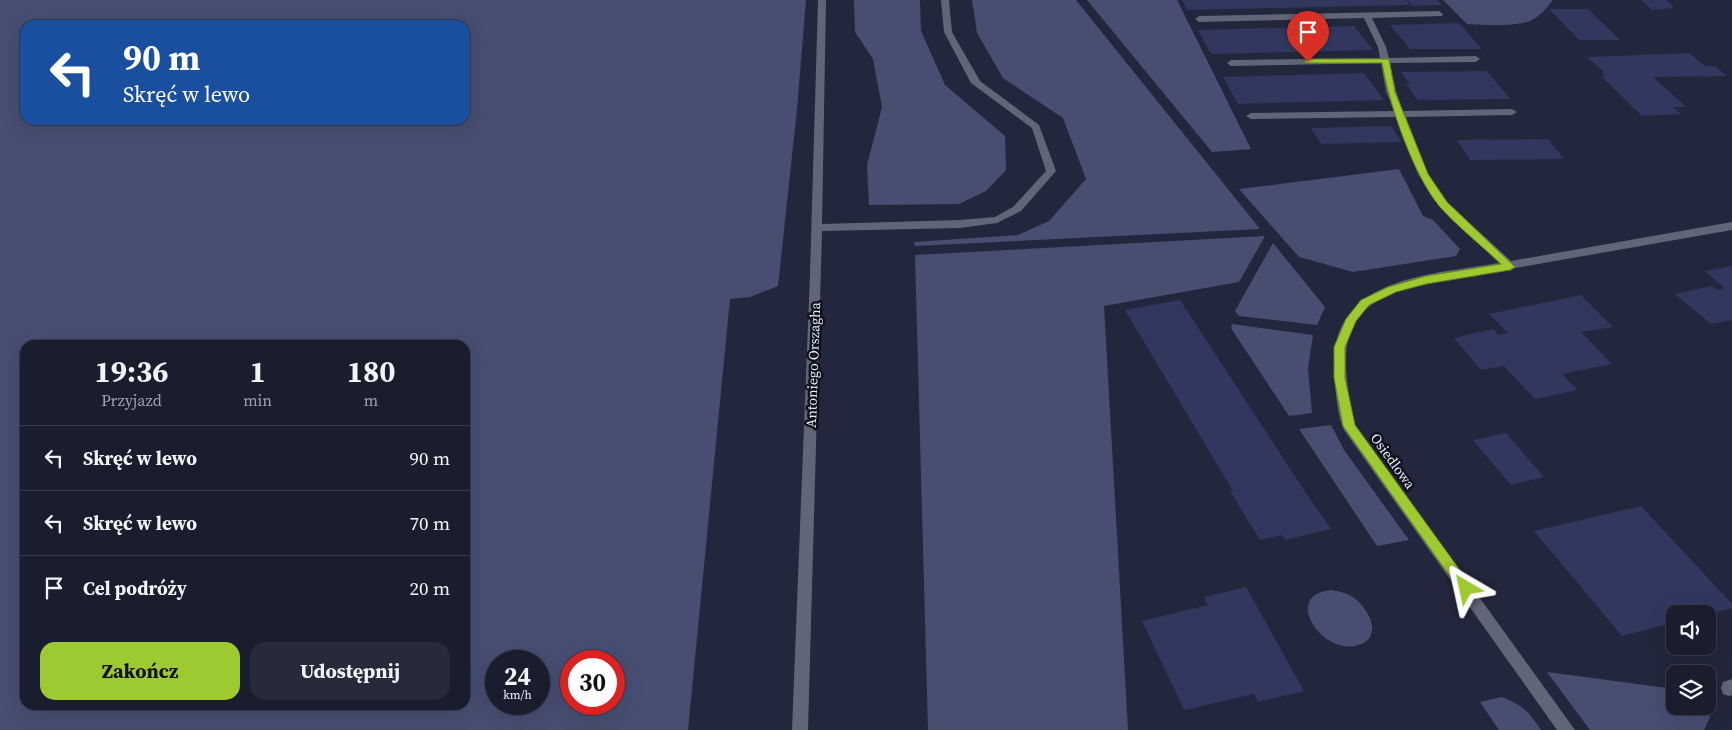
<!DOCTYPE html>
<html lang="pl">
<head>
<meta charset="utf-8">
<style>
  body { margin:0; font-family:"Source Serif 4",serif; background:#272a3a; color:#f1f3f6; height:100vh; display:flex; flex-direction:column; font-size:19px; white-space:nowrap }
  * { box-sizing:border-box; margin:0 }
  p { font-size:16px; color:#9fa2aa }
  .icon { flex:none; width:28px; height:28px; fill:none; stroke:currentColor; stroke-width:2; stroke-linecap:round; stroke-linejoin:round }
  .map { position:relative; flex:1; overflow:hidden }
  .sheet { position:absolute; left:20px; top:340px; width:450px; height:370px; display:flex; flex-direction:column; background:#1a1d2e; border-radius:15px; box-shadow:0 5px 20px #0002,0 0 0 1px #383b4a }
  .sheet>* { flex:none }
  .hud { position:absolute; left:20px; top:20px; width:450px; height:105px; border-radius:15px; box-shadow:0 5px 20px #0002,0 0 0 1px #383b4a; background:#1a4fa0; color:#fff; overflow:hidden }
  .tools { position:absolute; left:1666px; top:605px; display:grid; gap:10px }
  .tools a { display:grid; place-items:center; width:50px; height:50px; border-radius:10px; background:#1a1d2e; box-shadow:0 5px 20px #0002,0 0 0 1px #383b4a; font-size:25px }
  .speed { position:absolute; left:485px; top:650px; display:flex; gap:10px; font-size:25px; font-weight:700; text-align:center }
  .speed>* { display:grid; place-content:center; width:65px; height:65px; border-radius:50%; background:#1a1d2e; box-shadow:0 5px 20px #0002,0 0 0 1px #383b4a; line-height:1 }
  .speed small { font-size:12px; font-weight:400 }
  .speed .limit { border:8px solid #d22; background:#fff; color:#111 }
  .pin { position:absolute; display:grid; place-items:center; width:42px; height:42px; color:#fff; margin:-51px -21px; border-radius:50% 50% 50% 0; rotate:-45deg; box-shadow:0 0 5px #0007 }
  .pin .icon { rotate:45deg }
  .me { position:absolute; width:55px; margin:-28px; rotate:324deg; stroke-linejoin:round; filter:drop-shadow(0 0 4px #0008) }
  .turn { display:flex; align-items:center; gap:18px; height:105px; padding:0 20px; font-size:22px }
  .turn .icon { width:65px; height:65px; stroke-width:2.5 }
  .turn b { display:block; font-size:35px; line-height:42px }
  .eta { display:flex; justify-content:space-evenly; align-items:center; height:85px; text-align:center }
  .eta b { font-size:30px; font-weight:700; line-height:35px }
  .action { display:flex; gap:10px; margin-top:auto; padding:10px 20px }
  .action a { flex:1; height:58px; border-radius:15px; background:#9dca30; color:#111; font-size:20px; font-weight:700; line-height:58px; text-align:center }
  .action a+a { background:#272a3a; color:#f1f3f6 }
  ul { padding:0; list-style:none }
  li { display:flex; align-items:center; gap:15px; height:65px; padding:0 20px; border-top:1px solid #383b4a }
  li div { flex:1 }
  li b { display:block; font-size:19px }
  li em { font-style:normal }
  .map>svg:first-child { display:block }
  .green { fill:#474e72; fill-rule:evenodd }
  .building { fill:#31375f }
  .lines { fill:none; stroke-linecap:round; stroke-linejoin:round }
  .minor { fill:#616578; fill-rule:evenodd }
  .route { fill:#9dca30; stroke:#66831f }
  .labels { text-anchor:middle; stroke-width:5; stroke-linejoin:round; paint-order:stroke }
  .street-label { font-size:14px; fill:#e8ecfa; stroke:#0f111b }
</style>
</head>
<body>
<div class="map">
<svg width="1732" height="730" viewBox="0 0 1732 730">
  <rect width="100%" height="100%" fill="#23273d"/>
  <g class="green">
    <path d="M0 0H806L797 109 778 286 750 297 730 299 688 730H0ZM25 25H465V120H25ZM25 345H465V705H25ZM496 661H539V704H496ZM571 661H614V704H571Z"/>
    <path d="M854 0H920L921 31 945 85 1005 136 1006 170 986 191 959 204 869 205 867 165 882 107 873 59 855 32Z"/>
    <path d="M972 0H1076L1260 229 915 246 914 242 1018 235 1049 221 1086 179 1063 118 1003 78 977 33Z"/>
    <path d="M1087 0H1177L1251 149 1212 152Z"/>
    <path d="M1443 0H1552V1C1547 8 1540 16 1532 20 1519 27 1482 25 1467 24Z"/>
    <path d="M1399 169 1423 216 1433 220 1460 249 1456 256 1353 272 1299 257 1239 189Z"/>
    <path d="M1265 236 1239 282 1104 306 1128 730H928L915 255Z"/>
    <path d="M1273 243 1325 307 1317 325 1239 316 1235 311Z"/>
    <path d="M1232 324 1313 335 1308 368 1312 413 1289 416 1231 328Z"/>
    <path d="M1331 425 1344 450 1409 540 1377 546 1299 429Z"/>
    <path d="M1331 590C1339 591 1346 593 1353 597 1370 609 1385 640 1355 646 1321 653 1282 595 1331 590Z"/>
    <path d="M1547 672 1675 689V706H1703L1710 717 1704 730H1590Z"/>
    <path d="M1502 697C1523 705 1529 712 1541 730H1499L1480 702Z"/>
  </g>
  <g class="building">
    <path d="M1182 0H1406L1410 5 1187 10Z"/>
    <path d="M1407 0H1437L1442 5 1412 6Z"/>
    <path d="M1641 0H1666L1674 8 1652 10Z"/>
    <path d="M1549 9H1588L1620 40H1579Z"/>
    <path d="M1459 23 1482 49H1410L1390 25Z"/>
    <path d="M1354 26 1373 50 1211 54 1198 30Z"/>
    <path d="M1689 53 1705 66H1715L1727 76 1653 77 1686 107H1673L1681 114 1642 116 1603 78V71L1587 57Z"/>
    <path d="M1487 71 1510 99 1417 100 1406 84H1410L1401 72Z"/>
    <path d="M1364 73 1384 100 1238 104 1223 77Z"/>
    <path d="M1391 126 1402 142 1321 144 1311 128Z"/>
    <path d="M1548 139 1564 159 1470 160 1457 140Z"/>
    <path d="M1732 266V320L1711 324 1675 294 1712 286 1717 290 1725 288 1704 271Z"/>
    <path d="M1581 295 1613 327 1581 332 1612 364 1562 374 1577 390 1535 399 1504 366 1481 370 1454 338 1493 329 1499 335 1508 333 1489 314Z"/>
    <path d="M1180 300 1304 490 1331 529 1285 540 1282 535 1260 540 1230 491H1233L1125 310Z"/>
    <path d="M1506 433 1544 477 1511 485 1473 440Z"/>
    <path d="M1641 506 1732 604V608L1708 614H1675V622L1622 636 1534 531Z"/>
    <path d="M1246 587 1304 691 1258 702 1254 694 1184 710 1142 621 1208 605 1204 597Z"/>
  </g>
  <g class="lines">
    <g class="minor">
      <path d="M818 0H826L822 224 960 220 995 217 1013 207 1046 171 1032 128 971 83 944 32 941 0H949L952 32 980 81 1039 125 1056 171 1021 211 997 223 960 228 822 231 808 730H792L810 274Z"/>
      <path d="M1439 11 1443 14 1442 16 1372 18 1386 47 1389 58 1476 56 1480 59 1476 62 1390 63 1396 91 1403 111 1512 109 1517 112 1512 115 1406 117 1428 174 1447 202 1511 261 1732 222V230L1515 268 1510 271 1506 270C1470 276 1397 282 1370 306 1357 316 1350 329 1347 345 1343 371 1350 399 1355 425L1575 730H1557L1344 430C1337 415 1335 386 1334 370 1330 276 1430 275 1499 263L1439 206 1418 174 1396 117 1251 119 1246 116 1251 113 1394 111 1386 91 1381 63 1231 66 1227 63 1231 60 1380 58 1378 47 1364 18 1199 22 1195 19 1199 16Z"/>
      <path d="M1732 679V695L1729 696 1723 694 1721 688 1723 682Z"/>
    </g>
  </g>
  <path class="route" d="M1308 59H1389L1395 92 1428 174 1447 202 1515 267 1510 270 1426 284 1396 292 1369 305 1356 321 1345 347V378L1355 425 1470 584 1472 588 1470 592 1466 594 1461 592 1343 426 1334 378V347L1346 319 1361 300 1388 287 1426 276 1501 264C1481 245 1458 227 1440 207 1413 175 1389 104 1382 63H1305L1304 62Z"/>
  <g class="labels">
    <g class="street-label">
      <text transform="translate(813 365) rotate(-88)" y="5">Antoniego Orszagha</text>
      <text transform="translate(1393 461) rotate(54)" y="5">Osiedlowa</text>
    </g>
  </g>
</svg>
<div class="tools">
<a><svg class="icon" aria-label="sound" viewBox="0 0 24 24"><path d="M4 9h4l5-4v14l-5-4H4zM17 9q2 3 0 6"/></svg></a>
<a><svg class="icon" aria-label="layers" viewBox="0 0 24 24"><path d="M12 4l9 5-9 5-9-5zM3 14l9 5 9-5"/></svg></a>
</div>
<div class="speed"><div>24<small>km/h</small></div><div class="limit">30</div></div>
<div class="pin" style="left:1308px;top:62px;background:#d93025"><svg class="icon" aria-label="arrive" viewBox="0 0 24 24"><path d="M6 21V4h12l-3 4 3 4H6"/></svg></div>
<svg class="me" style="left:1466px;top:588px" viewBox="-20 -20 40 40"><path d="M0-17L14 15 0 8-14 15z" fill="#9dca30" stroke="#fff" stroke-width="4"/></svg>
<div class="hud">
<div class="turn"><svg class="icon" aria-label="left" viewBox="0 0 24 24"><path d="M17 20v-9H6M10 6l-5 5 5 5"/></svg><div><b>90 m</b>Skręć w lewo</div></div>
</div>
<section class="sheet">
<div class="eta">
<div><b>19:36</b><p>Przyjazd</p></div>
<div><b>1</b><p>min</p></div>
<div><b>180</b><p>m</p></div>
</div>
<ul>
<li><svg class="icon" aria-label="left" viewBox="0 0 24 24"><path d="M17 20v-9H6M10 6l-5 5 5 5"/></svg><div><b>Skręć w lewo</b></div><em>90 m</em></li>
<li><svg class="icon" aria-label="left" viewBox="0 0 24 24"><path d="M17 20v-9H6M10 6l-5 5 5 5"/></svg><div><b>Skręć w lewo</b></div><em>70 m</em></li>
<li><svg class="icon" aria-label="arrive" viewBox="0 0 24 24"><path d="M6 21V4h12l-3 4 3 4H6"/></svg><div><b>Cel podróży</b></div><em>20 m</em></li>
</ul>
<div class="action"><a>Zakończ</a><a>Udostępnij</a></div>
</section>
</div>
</body>
</html>
